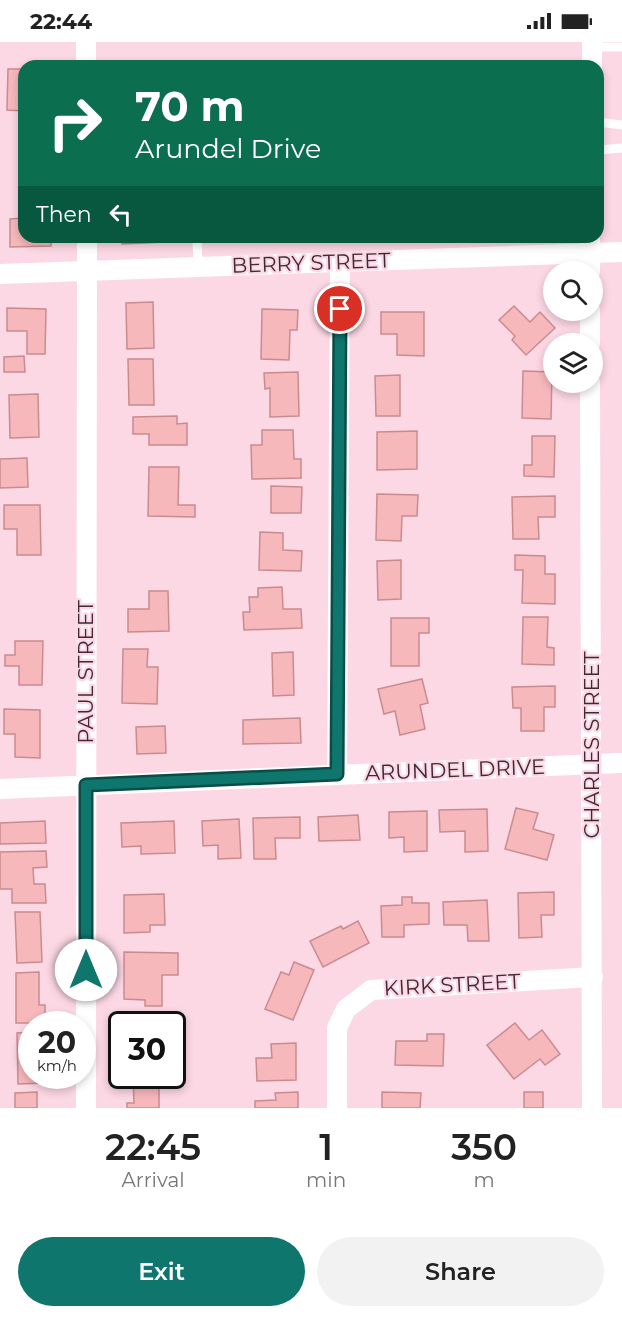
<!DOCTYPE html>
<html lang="en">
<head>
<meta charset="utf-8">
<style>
  body { margin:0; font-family:Montserrat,sans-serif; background:#f2f2f2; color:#222; height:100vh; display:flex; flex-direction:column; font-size:22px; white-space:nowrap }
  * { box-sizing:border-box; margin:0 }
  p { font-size:20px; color:#767676 }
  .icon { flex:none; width:33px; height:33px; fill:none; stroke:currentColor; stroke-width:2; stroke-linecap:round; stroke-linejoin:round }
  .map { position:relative; height:1066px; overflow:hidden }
  .panel { display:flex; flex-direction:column; background:#fff; flex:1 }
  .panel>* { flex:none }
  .top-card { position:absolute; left:18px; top:18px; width:586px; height:183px; border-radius:18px; box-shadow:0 3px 9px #0003; background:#0b6e4f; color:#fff; overflow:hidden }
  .tools { position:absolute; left:543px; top:219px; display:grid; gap:12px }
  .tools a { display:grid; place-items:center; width:60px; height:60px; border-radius:50%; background:#fff; box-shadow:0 3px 9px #0003; font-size:30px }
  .speed { position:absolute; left:18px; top:969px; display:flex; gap:12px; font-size:30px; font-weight:700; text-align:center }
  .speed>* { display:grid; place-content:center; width:78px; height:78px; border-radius:50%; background:#fff; box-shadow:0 3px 9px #0003; line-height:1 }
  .speed small { font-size:15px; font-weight:400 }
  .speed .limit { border:3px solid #111; border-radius:9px; background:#fff; color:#111 }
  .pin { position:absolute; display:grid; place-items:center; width:51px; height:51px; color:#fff; margin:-26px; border:3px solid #fff; border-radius:50%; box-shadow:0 2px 6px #0007 }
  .me { position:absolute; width:66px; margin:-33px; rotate:0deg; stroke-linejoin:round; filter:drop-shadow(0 0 4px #0008) }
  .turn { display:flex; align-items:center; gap:21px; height:126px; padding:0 18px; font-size:27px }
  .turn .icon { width:78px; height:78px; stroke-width:2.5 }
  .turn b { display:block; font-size:42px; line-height:51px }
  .then { display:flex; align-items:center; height:57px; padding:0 18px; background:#0003; gap:12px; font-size:22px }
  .eta { display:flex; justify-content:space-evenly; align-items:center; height:102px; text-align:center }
  .eta b { font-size:36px; font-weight:600; line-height:42px }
  .primary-button { display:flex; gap:12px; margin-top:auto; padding:12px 18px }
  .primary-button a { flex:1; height:69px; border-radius:36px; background:#0f766e; color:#fff; font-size:24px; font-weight:600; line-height:69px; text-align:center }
  .primary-button a+a { background:#f2f2f2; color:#222 }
  .status { display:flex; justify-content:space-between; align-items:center; height:42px; padding:0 30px; background:#fff; direction:ltr }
  .status svg { height:16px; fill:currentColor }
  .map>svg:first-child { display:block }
  .building { fill:#f7b8bc; stroke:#c88c90; stroke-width:1.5 }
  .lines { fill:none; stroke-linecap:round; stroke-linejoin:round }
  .lane { stroke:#fff; stroke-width:9 }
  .street { stroke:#fff; stroke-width:20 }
  .route-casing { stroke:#0a4d48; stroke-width:15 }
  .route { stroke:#0f766e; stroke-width:10 }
  .labels { text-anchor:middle; stroke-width:4.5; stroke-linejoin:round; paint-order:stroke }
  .street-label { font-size:21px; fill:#3f2932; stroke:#fcd7e4 }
</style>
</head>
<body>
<div class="status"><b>22:44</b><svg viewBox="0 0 49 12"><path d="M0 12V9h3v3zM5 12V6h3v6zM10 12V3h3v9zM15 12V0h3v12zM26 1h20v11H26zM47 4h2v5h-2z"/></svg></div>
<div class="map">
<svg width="622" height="1066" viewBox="0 0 622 1066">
  <rect width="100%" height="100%" fill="#fcd7e4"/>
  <g class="building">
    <path d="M173 21V24H140V22Z"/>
    <path d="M8 27H24V69L7 68Z"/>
    <path d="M24 176V195H51V204L10 205V177Z"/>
    <path d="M122 195H165V200L122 202Z"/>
    <path d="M153 260 154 306 127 307 126 261Z"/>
    <path d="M514 264 530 280 540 270 555 286 526 313 512 298 515 294 499 278Z"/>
    <path d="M7 266 46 267 45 312H27V289H7Z"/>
    <path d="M262 267 298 268 297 288H290L289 318 261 317Z"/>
    <path d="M381 270H424V314L397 313V292H381Z"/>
    <path d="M24 314 25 330H4V315Z"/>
    <path d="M128 317H153L154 363H129Z"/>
    <path d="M523 329 552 330 551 377 522 376Z"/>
    <path d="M298 330 299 374 270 375V346L265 347 264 331Z"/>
    <path d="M400 333V374H376L375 334Z"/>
    <path d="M38 352 39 395 10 396 9 353Z"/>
    <path d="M177 374V382L187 381V403H149V392H133V375Z"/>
    <path d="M262 388H293L294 417H301V436L252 437 251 403H262Z"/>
    <path d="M417 389V427L377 428V390Z"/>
    <path d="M532 394H555L554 435 524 434V423H532Z"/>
    <path d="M27 416 28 445 0 446V417Z"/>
    <path d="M149 425H179L178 463H195V475L148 474Z"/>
    <path d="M271 444 302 445 301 471H271Z"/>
    <path d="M377 452 418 453 417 474H402L401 499 376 498Z"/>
    <path d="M555 454V475H538L539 497H513L512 455Z"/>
    <path d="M4 463H40L41 513H17V487H4Z"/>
    <path d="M260 490 283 491V508L302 509 301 529 259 528Z"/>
    <path d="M515 513 545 514V532H555V562L522 561 523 528H515Z"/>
    <path d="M401 518V557L378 558 377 519Z"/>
    <path d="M282 545 283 567H301L302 586 244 588 243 570H250L249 555H258V546Z"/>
    <path d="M149 549H168L169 589 128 590V567H149Z"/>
    <path d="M523 575H548L547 605 554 606V623L522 622Z"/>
    <path d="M391 576H429V591H419V624H391Z"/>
    <path d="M15 599H43L42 643H19V624H5V613H15Z"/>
    <path d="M123 607H148L147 625H158L157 662 122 661Z"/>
    <path d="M293 610 294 653 273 654 272 611Z"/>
    <path d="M422 637 428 661 420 663 425 687 400 693 395 669 384 672 378 647Z"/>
    <path d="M555 644V665H544V689H521V666H513L512 645Z"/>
    <path d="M4 667 40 668V716L15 715V692H4Z"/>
    <path d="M300 676 301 701 243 702V678Z"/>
    <path d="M165 684 166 711 137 712 136 685Z"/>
    <path d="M516 766 538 771 533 787 554 793 547 818 505 807Z"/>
    <path d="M487 767 488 809 465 810V789L440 790 439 768Z"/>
    <path d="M427 769V809L404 810V795L389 796V770Z"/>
    <path d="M358 773 360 798 319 799 318 775Z"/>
    <path d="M300 775V796H275L276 817H254L253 776Z"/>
    <path d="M239 777 241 816 218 817V803L203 804 202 779Z"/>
    <path d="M45 779 46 801 0 802V781Z"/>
    <path d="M174 779 175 811 141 812V804L122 805 121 781Z"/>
    <path d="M46 809 47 825 33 826 34 842H45L46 861H12V847H0V810Z"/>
    <path d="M554 850V873H541L542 895 519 896 518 851Z"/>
    <path d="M164 852 165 883H150V890L124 891V853Z"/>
    <path d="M402 855H412V861H429V882L404 883V895H382L381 864 402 863Z"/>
    <path d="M487 858 489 899H468L467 883H444L443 860Z"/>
    <path d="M15 870H40L42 920 17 921Z"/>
    <path d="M358 879 369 901 323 925 310 899 341 884 343 887Z"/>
    <path d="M124 910 178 911V933H162V964H145V958L124 957Z"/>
    <path d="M294 920 314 928 293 978 265 967 281 930 289 933Z"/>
    <path d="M39 930V963H45V981H16V931Z"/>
    <path d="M125 974 149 975V982H125Z"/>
    <path d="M515 981 529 998 542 988 560 1012 545 1023 540 1017 514 1037 487 1003Z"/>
    <path d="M32 990V1034H45V1041L18 1042 17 991Z"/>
    <path d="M427 992H444L443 1024 395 1023 396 999H427Z"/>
    <path d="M296 1001V1038L257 1039 256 1016H272L271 1002Z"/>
    <path d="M133 1034H159V1066H127V1061H134Z"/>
    <path d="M37 1050V1066H15V1051Z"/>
    <path d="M298 1050V1066H255V1059L276 1058 275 1051Z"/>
    <path d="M382 1050 421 1051 420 1066H382Z"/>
    <rect x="524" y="1050" width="19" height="16"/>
  </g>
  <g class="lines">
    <g class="lane">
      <path d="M592 5H622"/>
      <path d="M598 80 622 83"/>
      <path d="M598 108 622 106"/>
      <path d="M197 195 198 225"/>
    </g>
    <g class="street">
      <path d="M86 0V24"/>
      <path d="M592 24V0"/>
      <path d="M590 230V195"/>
      <path d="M0 232 622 210"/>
      <path d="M590 268V302"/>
      <path d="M590 340 592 1066"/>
      <path d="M337 732 340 221"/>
      <path d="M0 747 622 721"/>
      <path d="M86 1066 87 195"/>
      <path d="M337 1066V986L346 967 371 948 593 935"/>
    </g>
  </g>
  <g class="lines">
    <g class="route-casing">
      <path id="route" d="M86 928V743L337 732 340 267"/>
    </g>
    <use href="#route" class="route"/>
  </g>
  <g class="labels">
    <g class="street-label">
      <text transform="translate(311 221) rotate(-2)" y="7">BERRY STREET</text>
      <text transform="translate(86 630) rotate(-90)" y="7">PAUL STREET</text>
      <text transform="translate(592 703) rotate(-90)" y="7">CHARLES STREET</text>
      <text transform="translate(455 728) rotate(-2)" y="7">ARUNDEL DRIVE</text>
      <text transform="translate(452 943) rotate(-3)" y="7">KIRK STREET</text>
    </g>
  </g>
</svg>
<div class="tools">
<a><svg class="icon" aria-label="search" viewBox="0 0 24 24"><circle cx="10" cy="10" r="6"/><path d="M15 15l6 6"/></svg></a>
<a><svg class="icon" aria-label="layers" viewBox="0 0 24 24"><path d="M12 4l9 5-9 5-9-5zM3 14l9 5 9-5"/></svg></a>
</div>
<div class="speed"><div>20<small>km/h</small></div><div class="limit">30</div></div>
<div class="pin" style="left:340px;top:267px;background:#d93025"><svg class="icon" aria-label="arrive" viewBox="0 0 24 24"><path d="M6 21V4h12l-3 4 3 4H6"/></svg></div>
<svg class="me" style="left:86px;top:928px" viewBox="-20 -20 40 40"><circle r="19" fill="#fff"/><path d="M0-13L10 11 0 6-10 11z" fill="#0f766e"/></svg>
<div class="top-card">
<div class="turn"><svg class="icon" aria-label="right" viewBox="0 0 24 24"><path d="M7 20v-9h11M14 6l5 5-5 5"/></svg><div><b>70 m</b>Arundel Drive</div></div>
<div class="then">Then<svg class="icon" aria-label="left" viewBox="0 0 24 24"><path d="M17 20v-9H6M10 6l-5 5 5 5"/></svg></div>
</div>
</div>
<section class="panel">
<div class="eta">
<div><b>22:45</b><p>Arrival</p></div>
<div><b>1</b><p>min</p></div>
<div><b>350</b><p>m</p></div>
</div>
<div class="primary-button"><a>Exit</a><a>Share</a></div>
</section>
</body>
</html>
